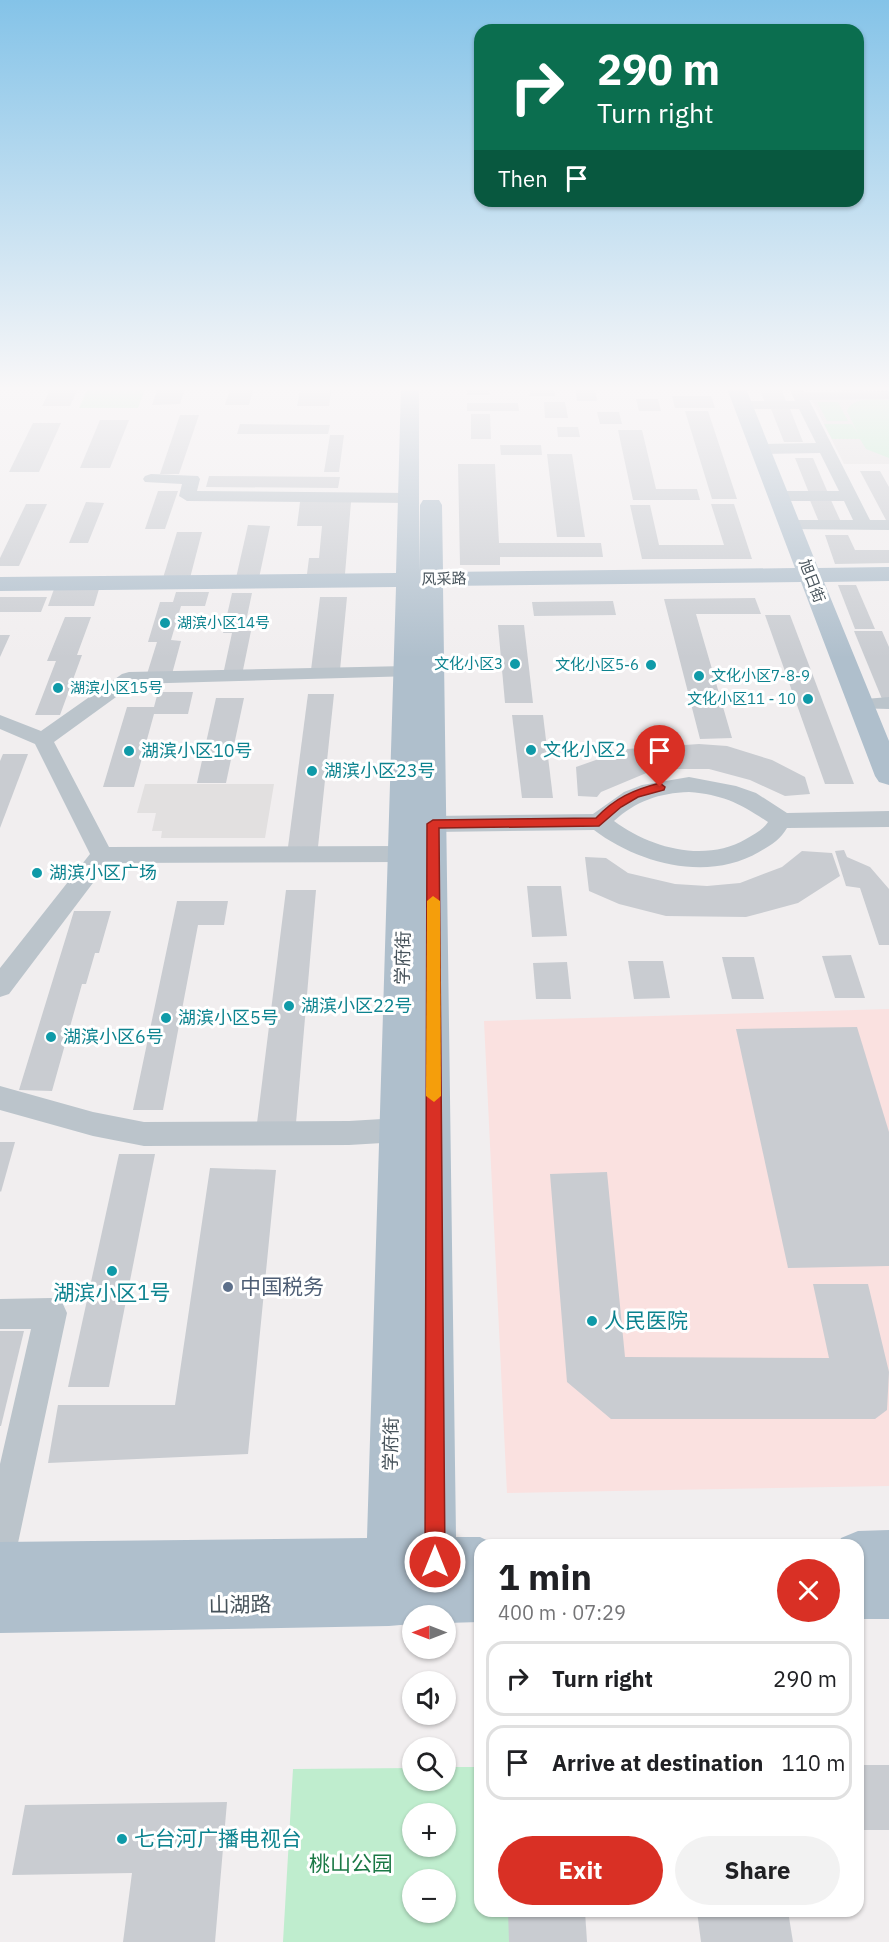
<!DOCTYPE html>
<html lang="en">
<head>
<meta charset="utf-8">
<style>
  body { margin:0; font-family:"IBM Plex Sans","Noto Sans SC",sans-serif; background:#f2f2f2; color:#202124; height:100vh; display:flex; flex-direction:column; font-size:22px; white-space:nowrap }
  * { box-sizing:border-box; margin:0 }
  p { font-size:20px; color:#757577 }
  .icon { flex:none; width:33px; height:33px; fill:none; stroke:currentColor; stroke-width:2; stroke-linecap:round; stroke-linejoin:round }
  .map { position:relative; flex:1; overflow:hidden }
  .side { position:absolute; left:474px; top:1539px; width:390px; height:378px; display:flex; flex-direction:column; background:#fff; border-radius:18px; box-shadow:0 2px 4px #0004 }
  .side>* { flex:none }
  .guide { position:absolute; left:474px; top:24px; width:390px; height:183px; border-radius:18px; box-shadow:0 2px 4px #0004; background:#0b6e4f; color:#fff; overflow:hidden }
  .needle { width:39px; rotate:270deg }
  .fabs { position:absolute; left:402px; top:1605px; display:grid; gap:12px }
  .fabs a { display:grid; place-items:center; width:54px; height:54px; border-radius:50%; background:#fff; box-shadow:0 2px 4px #0004; font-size:30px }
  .pin { position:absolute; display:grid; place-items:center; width:51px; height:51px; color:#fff; margin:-62px -26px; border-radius:50% 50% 50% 0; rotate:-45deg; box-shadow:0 0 6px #0007 }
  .pin .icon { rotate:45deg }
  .me { position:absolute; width:66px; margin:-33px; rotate:0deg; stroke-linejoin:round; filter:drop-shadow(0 0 4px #0008) }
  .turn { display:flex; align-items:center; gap:21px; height:126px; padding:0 24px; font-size:27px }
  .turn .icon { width:78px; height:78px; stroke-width:2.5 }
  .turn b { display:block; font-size:42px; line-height:51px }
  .then { display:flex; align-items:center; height:57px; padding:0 24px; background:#0003; gap:12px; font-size:22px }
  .round { display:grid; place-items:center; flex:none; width:63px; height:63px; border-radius:32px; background:#f2f2f2 }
  .headline { display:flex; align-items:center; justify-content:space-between; height:102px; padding:0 24px }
  h1 { font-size:36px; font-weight:700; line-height:45px }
  .button { display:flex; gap:12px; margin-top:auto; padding:12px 24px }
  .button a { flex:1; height:69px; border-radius:36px; background:#d93025; color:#fff; font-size:24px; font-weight:700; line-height:69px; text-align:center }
  .button a+a { background:#f2f2f2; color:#202124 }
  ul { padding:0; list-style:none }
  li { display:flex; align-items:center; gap:18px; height:75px; margin:0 12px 9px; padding:0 12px; border:3px solid #e0e0e0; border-radius:18px }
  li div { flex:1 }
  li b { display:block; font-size:22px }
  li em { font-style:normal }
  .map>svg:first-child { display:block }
  .education { fill:#e2e0e0 }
  .medical { fill:#fae1e0 }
  .green { fill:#bfedce; fill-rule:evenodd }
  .building { fill:#c9ccd1 }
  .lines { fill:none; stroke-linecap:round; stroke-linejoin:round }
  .minor { fill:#bbc4cb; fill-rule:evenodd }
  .major { fill:#afbfcc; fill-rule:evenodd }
  .route { fill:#d93025; stroke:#8d1f18; stroke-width:1.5 }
  .slow { fill:#f59e0b }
  .culture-dot { fill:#0f9aa8; stroke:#fff; stroke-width:2 }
  .service-dot { fill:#5c6f8a; stroke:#fff; stroke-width:2 }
  .labels { text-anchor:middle; stroke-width:6; stroke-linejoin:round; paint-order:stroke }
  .far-street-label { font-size:15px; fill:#47535b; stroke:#fff }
  .far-culture-label { font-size:15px; fill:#0d838f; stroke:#fff; text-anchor:start }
  .culture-label { font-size:18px; fill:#0d838f; stroke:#fff; text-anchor:start }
  .street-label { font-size:18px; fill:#47535b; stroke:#fff }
  .near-service-label { font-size:21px; fill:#4e5e75; stroke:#fff; text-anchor:start }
  .near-culture-label { font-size:21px; fill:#0d838f; stroke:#fff; text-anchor:start }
  .near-street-label { font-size:21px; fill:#47535b; stroke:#fff }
  .near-park-label { font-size:21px; fill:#1b7946; stroke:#fff }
</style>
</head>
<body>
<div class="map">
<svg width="889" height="1942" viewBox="0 0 889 1942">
  <rect width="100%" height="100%" fill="#f1eeef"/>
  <g class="education">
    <path d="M811 398H889V464H844Z"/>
    <path d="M145 784H274L265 838H161L162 831H152L156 813H137Z"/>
  </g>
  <path class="medical" d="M889 1009V1486L507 1493 484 1021Z"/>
  <g class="green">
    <path d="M89 386H146L138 408H79Z"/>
    <path d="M874 399 889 400V458L866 449 860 439H832L824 424H852L858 434 847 411C851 400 864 400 874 399Z"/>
    <path d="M817 402H838L848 421H827Z"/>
    <path d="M446 1767H480V1911H516L517 1942H283L293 1769 412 1768V1780H446ZM412 1814H446V1846H412ZM412 1880H446V1912H412Z"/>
  </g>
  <g class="building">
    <path d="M52 386H79L70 406H42Z"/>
    <path d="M159 386H186L180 404 152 405Z"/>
    <path d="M231 386H254L249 405H225Z"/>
    <path d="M301 386H332L329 406H297Z"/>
    <path d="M467 386H489L490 395H467Z"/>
    <path d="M529 386H554L555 396H530Z"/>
    <path d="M758 386H780L787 403H765Z"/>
    <path d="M804 386H830L832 390H806Z"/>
    <path d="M839 386H881L883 390 841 391Z"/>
    <path d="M575 388H595L597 401H577Z"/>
    <path d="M672 396H711L715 408H675Z"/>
    <path d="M636 399H658L661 411H639Z"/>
    <path d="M544 402H565L568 418H545Z"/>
    <path d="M467 403H518L519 411H467Z"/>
    <path d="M771 409H790L803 442H784Z"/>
    <path d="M685 411H708L737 499H712Z"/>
    <path d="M597 412H619L622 424H600Z"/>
    <path d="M471 414H490L491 439H471Z"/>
    <path d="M180 415H199L179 474H160Z"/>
    <path d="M100 420H129L110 468H80Z"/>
    <path d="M33 423H61L39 472H9Z"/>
    <path d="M240 424 330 425 328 434H237Z"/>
    <path d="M557 427H578L580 437H558Z"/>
    <path d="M618 430H642L656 489H697L700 500H633Z"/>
    <path d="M330 435H344L339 472H324Z"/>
    <path d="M500 445H541L542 455H501Z"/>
    <path d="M547 454H572L585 537H557Z"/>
    <path d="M795 458H813L828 493H809Z"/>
    <path d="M458 464H495L499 543H601L603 557H500V565H460Z"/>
    <path d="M860 471H880L889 487V520H886Z"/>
    <path d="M209 476 340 477 338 488 206 487Z"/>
    <path d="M158 491H178L165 529H145Z"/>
    <path d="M809 498H830L841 522H819Z"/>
    <path d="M86 502 104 503 88 543H69Z"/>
    <path d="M300 502H351L345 574H307L309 558H319L322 526H297Z"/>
    <path d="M26 504H47L19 566H0V558Z"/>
    <path d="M711 504H734L752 559H642L630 505H650L659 545H724Z"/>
    <path d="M248 525 270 526 259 578H236Z"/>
    <path d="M177 532H202L190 578H163Z"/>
    <path d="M825 535H848L855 550H889V563L835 564Z"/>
    <path d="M838 585H856L875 629H855Z"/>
    <path d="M54 589H99L94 606H48Z"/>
    <path d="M176 592H209L205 606H181L171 640 181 641 172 674H147L157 642H148L160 602H173Z"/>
    <path d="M232 593H252L244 631H251L243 670H224L232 633H223Z"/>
    <path d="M0 597H47L41 612H0Z"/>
    <path d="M320 597H347L340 670H311Z"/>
    <path d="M755 598 761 614H696L732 738 700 739 664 599Z"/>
    <path d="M613 601 616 615 534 616 532 602Z"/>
    <path d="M765 615H790L854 784H825Z"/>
    <path d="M65 617H91L77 655H82L60 715H35L56 661H47Z"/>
    <path d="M498 625H524L533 703H505Z"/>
    <path d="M854 631H882L889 647V699H882Z"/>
    <path d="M0 635H10L0 657Z"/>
    <path d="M158 692H193L188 714H154L134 787H103L127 707H154Z"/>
    <path d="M308 694H334L318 847H288Z"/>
    <path d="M216 698H244L226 783H197Z"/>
    <path d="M512 715H543L553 798H522Z"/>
    <path d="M699 744 727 746 772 760 805 777 810 794 785 796 750 780 709 769H656L601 792 597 797 578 796 576 767 627 749Z"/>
    <path d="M3 754H28L0 828V761Z"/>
    <path d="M844 850 847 857 870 867 889 889V945H879L860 888 846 886 835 851Z"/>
    <path d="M802 851 832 853 840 876 798 903 746 917 666 916 619 904 589 891 585 857 606 858 628 873 675 884 707 886 740 883 782 867Z"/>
    <path d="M527 886H561L567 936 532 937Z"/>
    <path d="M286 890H316L296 1123H257Z"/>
    <path d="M177 901H228L224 925H198L163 1110H133Z"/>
    <path d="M74 911H111L99 953H95L86 984H82L52 1091 19 1090Z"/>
    <path d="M851 955 865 998H835L822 956Z"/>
    <path d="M722 957H754L764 999H732Z"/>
    <path d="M628 961H663L670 998 634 999Z"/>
    <path d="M567 962 571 999H536L533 963Z"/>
    <path d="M857 1027 889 1132V1266L788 1268 736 1029Z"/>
    <path d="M0 1142H15L1 1192 0 1191Z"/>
    <path d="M119 1154H155L109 1387H68Z"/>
    <path d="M210 1168 276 1170 248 1454 48 1463 58 1405H175Z"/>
    <path d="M607 1172 625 1357 829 1358 813 1284H868L889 1372 887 1410 875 1419H611L567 1382 550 1174Z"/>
    <path d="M0 1331H24L1 1426H0Z"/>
    <rect x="858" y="1765" width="31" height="65"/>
    <path d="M227 1802 215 1942H123L132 1873 12 1875 25 1805Z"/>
    <path d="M508 1911H585L587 1942H509Z"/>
    <path d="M697 1911H788L793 1942H701Z"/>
  </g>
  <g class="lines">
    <g class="minor">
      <path d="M788 386H802L805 392 889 391V399L809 400 870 520H889V530L784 529 781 525 790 520H853L844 501H779L771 496 779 491H839L820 453 760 454 752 449 760 444 816 443 799 409H743L736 405 743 401H795Z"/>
      <path d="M151 474 198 476 200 479 197 491 409 493 417 498 409 503 187 501 179 496 182 484 145 482 143 479 145 476Z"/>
      <path d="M407 666 414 668 417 672 414 676 134 684 54 742 109 847 404 846 412 848 416 854 412 860 404 862 108 863 9 994 0 997V968L90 854 35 744 0 729V715L41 731 122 674 129 672Z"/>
      <path d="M889 697V709L853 708 850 704 853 700Z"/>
      <path d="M689 777 736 786 756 793 787 813 889 811V827L787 828C780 840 771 845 759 852 708 882 639 864 594 830L433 832 425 829 422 824 425 819 433 816 593 814 624 792 642 785ZM689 792C724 795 739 803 768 822 762 831 754 834 746 839 705 863 650 848 614 821 636 801 659 793 689 792Z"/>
      <path d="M0 1086 93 1112 144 1122 349 1121 399 1118 409 1121 413 1130 409 1139 399 1142 349 1145 144 1146 93 1136 0 1110Z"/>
      <path d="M51 1298 62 1302 67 1313 18 1543 13 1556 0 1561V1464L31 1329H0V1299Z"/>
    </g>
    <g class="major">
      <path d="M401 386H419V572L420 505 423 500H439L442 505 443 572 795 568 726 386H745L818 568 889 567V581L824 582 889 741V785L879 782 875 776 801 582 443 586 456 1537H480L497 1545H480V1622L446 1623V1616H412V1624L389 1626 0 1633V1542L367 1538 396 587 0 591V577L396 573Z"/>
      <path d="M889 1530V1619H858V1545H838L841 1538 858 1531Z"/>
    </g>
  </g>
  <linearGradient id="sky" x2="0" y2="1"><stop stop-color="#84c3e8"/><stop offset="0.59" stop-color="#f9f7f8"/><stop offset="1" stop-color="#f9f7f8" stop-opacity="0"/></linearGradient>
  <rect width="889" height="658" fill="url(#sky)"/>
  <path class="route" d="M660 783 665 787 664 790 638 797 621 807 599 826 439 828 445 1562 442 1569 435 1571 428 1569 425 1562 427 824 433 820 596 818C615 798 633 790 660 783Z"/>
  <path class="slow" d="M433 896 440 901 441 1096 434 1102 426 1096 427 901Z"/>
  <g class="culture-dot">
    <circle cx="165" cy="623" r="6"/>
    <circle cx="515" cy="664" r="6"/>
    <circle cx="651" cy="665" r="6"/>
    <circle cx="699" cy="676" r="6"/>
    <circle cx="58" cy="688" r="6"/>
    <circle cx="808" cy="699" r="6"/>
    <circle cx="531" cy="750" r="6"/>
    <circle cx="129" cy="751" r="6"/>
    <circle cx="312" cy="771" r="6"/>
    <circle cx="37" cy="873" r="6"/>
    <circle cx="289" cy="1006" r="6"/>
    <circle cx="166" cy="1018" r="6"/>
    <circle cx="51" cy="1037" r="6"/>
    <circle cx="112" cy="1271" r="6"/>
    <circle cx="592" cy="1321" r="6"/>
    <circle cx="122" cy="1839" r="6"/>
  </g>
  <circle class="service-dot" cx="228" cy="1287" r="6"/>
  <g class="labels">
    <g class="far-street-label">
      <text transform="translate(444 579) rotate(-1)" y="5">风采路</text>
      <text transform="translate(812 581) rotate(69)" y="5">旭日街</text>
    </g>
    <g class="far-culture-label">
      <text x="177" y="628">湖滨小区14号</text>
      <text x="503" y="669" text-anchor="end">文化小区3</text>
      <text x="639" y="670" text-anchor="end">文化小区5-6</text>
      <text x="711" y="681">文化小区7-8-9</text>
      <text x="70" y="693">湖滨小区15号</text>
      <text x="796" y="704" text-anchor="end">文化小区11 - 10</text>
    </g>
    <g class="culture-label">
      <text x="543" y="756">文化小区2</text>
      <text x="141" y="757">湖滨小区10号</text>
      <text x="324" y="777">湖滨小区23号</text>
      <text x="49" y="879">湖滨小区广场</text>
      <text x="301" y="1012">湖滨小区22号</text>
      <text x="178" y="1024">湖滨小区5号</text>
      <text x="63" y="1043">湖滨小区6号</text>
    </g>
    <g class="street-label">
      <text transform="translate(403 958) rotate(-89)" y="6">学府街</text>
      <text transform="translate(391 1444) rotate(-89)" y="6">学府街</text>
    </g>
    <g class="near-service-label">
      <text x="240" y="1294">中国税务</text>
    </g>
    <g class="near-culture-label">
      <text x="112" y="1300" text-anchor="middle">湖滨小区1号</text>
      <text x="604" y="1328">人民医院</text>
      <text x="134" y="1846">七台河广播电视台</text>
    </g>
    <g class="near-street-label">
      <text transform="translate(240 1605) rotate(-1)" y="7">山湖路</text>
    </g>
    <g class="near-park-label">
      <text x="351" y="1871">桃山公园</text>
    </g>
  </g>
</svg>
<div class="fabs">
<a><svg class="needle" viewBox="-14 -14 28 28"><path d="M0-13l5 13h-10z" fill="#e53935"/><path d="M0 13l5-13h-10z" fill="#757577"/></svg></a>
<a><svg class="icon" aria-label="sound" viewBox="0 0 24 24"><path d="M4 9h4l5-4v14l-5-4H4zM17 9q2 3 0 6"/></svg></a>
<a><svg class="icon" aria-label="search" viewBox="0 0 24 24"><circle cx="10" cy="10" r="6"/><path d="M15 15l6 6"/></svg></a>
<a>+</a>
<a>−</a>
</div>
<div class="pin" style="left:660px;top:787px;background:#d93025"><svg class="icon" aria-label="arrive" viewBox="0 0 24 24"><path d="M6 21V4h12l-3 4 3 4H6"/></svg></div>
<svg class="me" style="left:435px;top:1562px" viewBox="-20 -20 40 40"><circle r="17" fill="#d93025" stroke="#fff" stroke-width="3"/><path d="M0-11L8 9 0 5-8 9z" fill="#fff"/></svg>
<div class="guide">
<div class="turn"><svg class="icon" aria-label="right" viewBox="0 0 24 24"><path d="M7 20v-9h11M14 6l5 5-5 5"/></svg><div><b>290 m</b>Turn right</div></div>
<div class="then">Then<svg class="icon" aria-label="arrive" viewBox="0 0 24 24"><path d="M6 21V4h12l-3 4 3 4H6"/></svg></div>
</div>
<section class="side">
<div class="headline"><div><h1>1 min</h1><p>400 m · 07:29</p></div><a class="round" style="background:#d93025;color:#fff"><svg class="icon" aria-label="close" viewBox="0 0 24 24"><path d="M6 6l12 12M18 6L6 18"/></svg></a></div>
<ul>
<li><svg class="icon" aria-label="right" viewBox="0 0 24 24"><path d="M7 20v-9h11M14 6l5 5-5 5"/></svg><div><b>Turn right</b></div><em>290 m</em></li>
<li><svg class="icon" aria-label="arrive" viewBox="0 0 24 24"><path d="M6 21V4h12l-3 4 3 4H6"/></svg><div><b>Arrive at destination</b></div><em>110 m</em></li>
</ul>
<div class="button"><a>Exit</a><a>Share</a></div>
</section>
</div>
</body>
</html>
